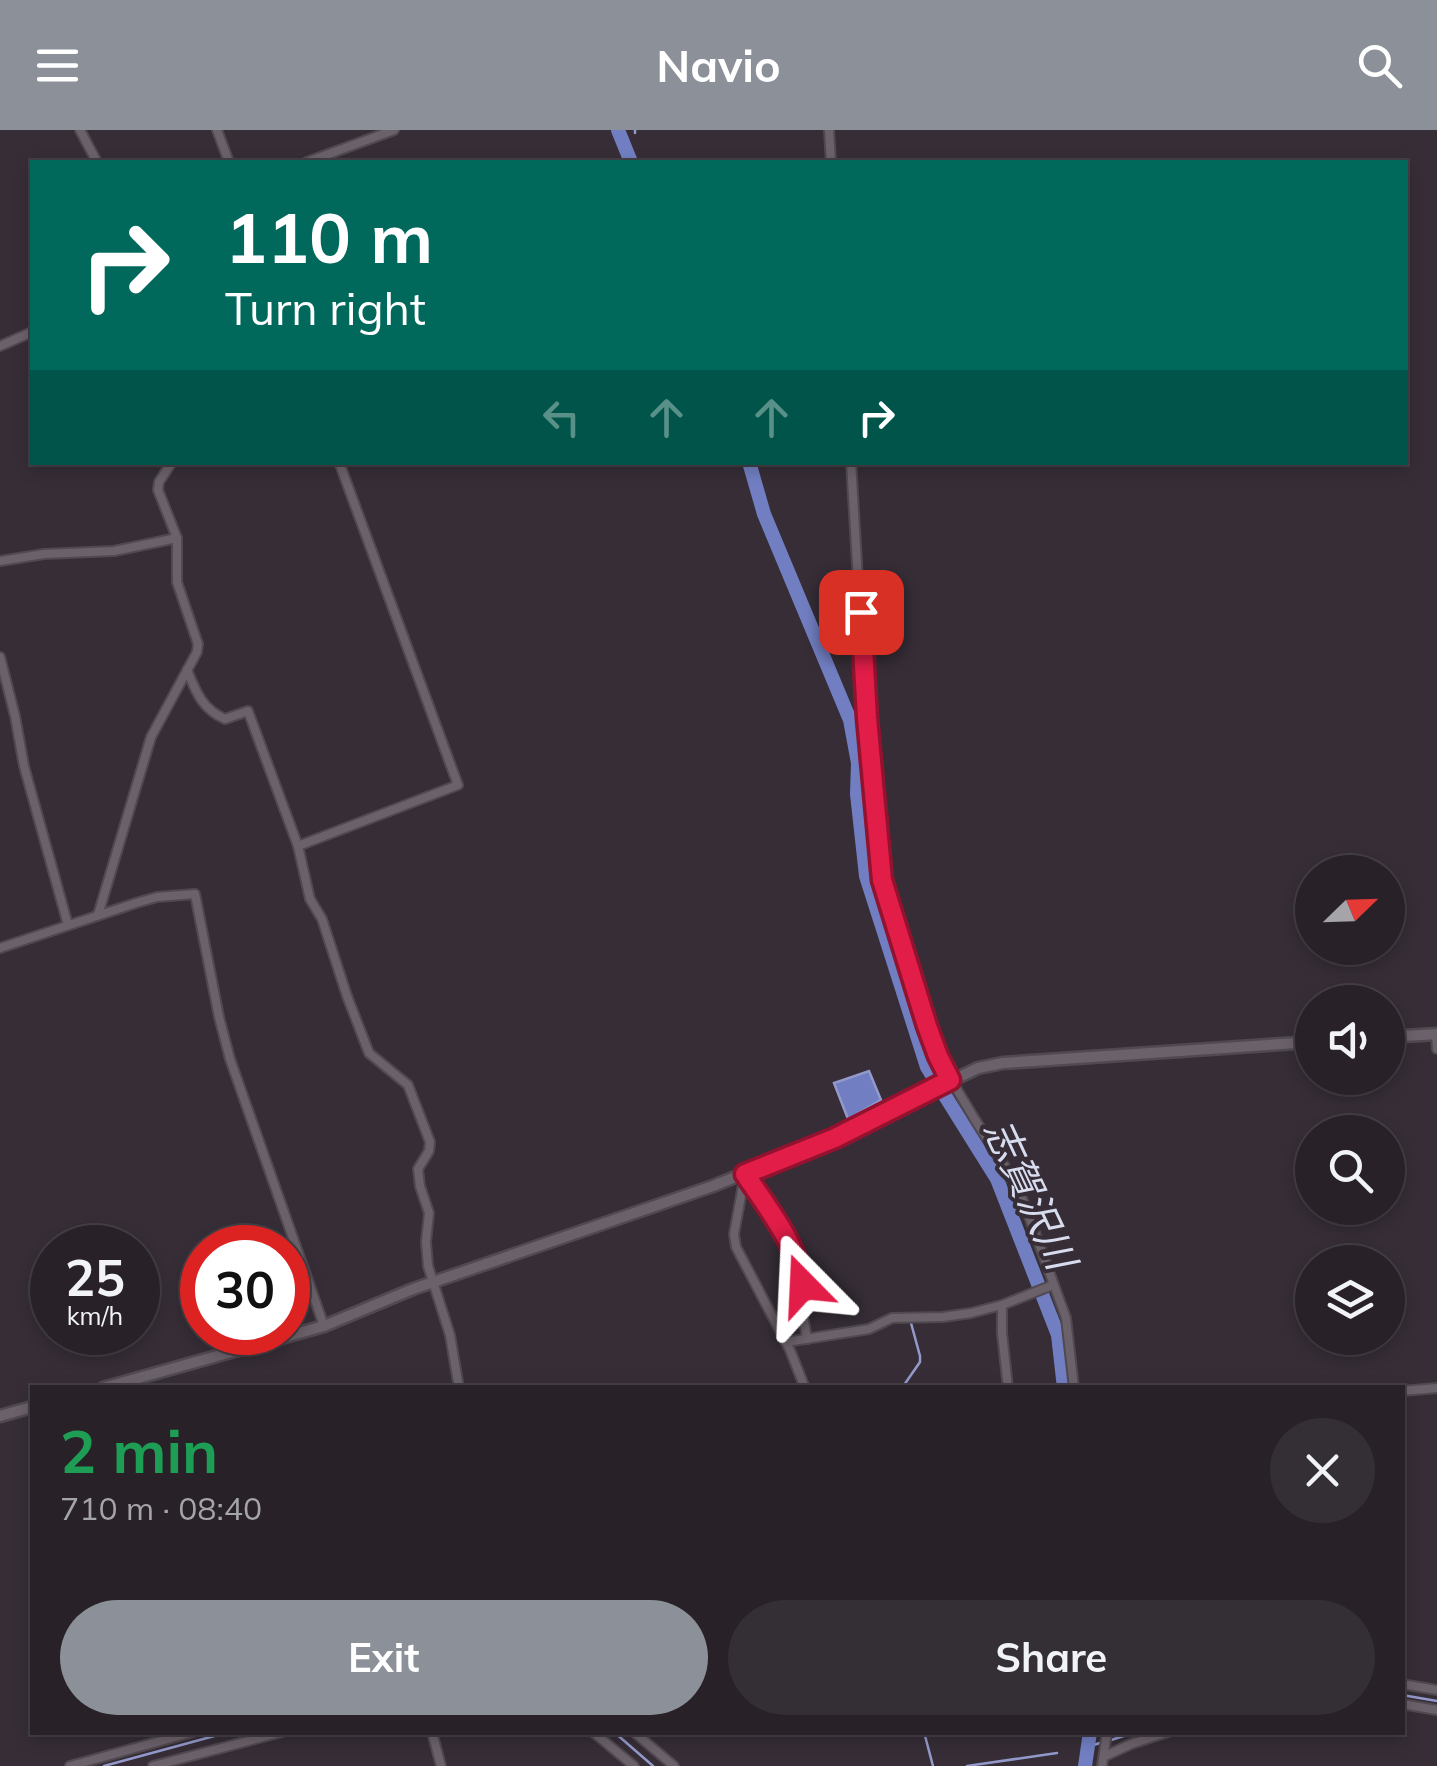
<!DOCTYPE html>
<html lang="en">
<head>
<meta charset="utf-8">
<style>
  body { margin:0; font-family:Mulish,"Noto Sans JP",sans-serif; background:#342f34; color:#f1f3f6; height:100vh; display:flex; flex-direction:column; font-size:38px; white-space:nowrap }
  * { box-sizing:border-box; margin:0 }
  p { font-size:32px; color:#a5a4a8 }
  .icon { flex:none; width:55px; height:55px; fill:none; stroke:currentColor; stroke-width:2; stroke-linecap:round; stroke-linejoin:round }
  .map { position:relative; flex:1; overflow:hidden }
  .drawer { position:absolute; left:30px; top:1255px; width:1375px; height:350px; display:flex; flex-direction:column; background:#282228; border-radius:0px; box-shadow:0 5px 15px #0003,0 0 0 2px #443f45 }
  .drawer>* { flex:none }
  .guide { position:absolute; left:30px; top:30px; width:1378px; height:305px; border-radius:0px; box-shadow:0 5px 15px #0003,0 0 0 2px #443f45; background:#00695c; color:#fff; overflow:hidden }
  .needle { width:65px; rotate:67deg }
  .fabs { position:absolute; left:1295px; top:725px; display:grid; gap:20px }
  .fabs a { display:grid; place-items:center; width:110px; height:110px; border-radius:50%; background:#282228; box-shadow:0 5px 15px #0003,0 0 0 2px #443f45; font-size:50px }
  .speed { position:absolute; left:30px; top:1095px; display:flex; gap:20px; font-size:50px; font-weight:700; text-align:center }
  .speed>* { display:grid; place-content:center; width:130px; height:130px; border-radius:50%; background:#282228; box-shadow:0 5px 15px #0003,0 0 0 2px #443f45; line-height:1 }
  .speed small { font-size:25px; font-weight:400 }
  .speed .limit { border:15px solid #d22; background:#fff; color:#111 }
  .pin { position:absolute; display:grid; place-items:center; width:85px; height:85px; color:#fff; margin:-42px; border-radius:20px; box-shadow:0 5px 15px #0006 }
  .me { position:absolute; width:110px; margin:-55px; rotate:339deg; stroke-linejoin:round; filter:drop-shadow(0 0 8px #0008) }
  .turn { display:flex; align-items:center; gap:35px; height:210px; padding:0 30px; font-size:45px }
  .turn .icon { width:130px; height:130px; stroke-width:2.5 }
  .turn b { display:block; font-size:70px; line-height:85px }
  .lanes { display:flex; align-items:center; height:95px; padding:0 30px; background:#0003; justify-content:center; gap:50px; direction:ltr }
  .lanes .off { opacity:.35 }
  .round { display:grid; place-items:center; flex:none; width:105px; height:105px; border-radius:52px; background:#342f34 }
  .head { display:flex; align-items:center; justify-content:space-between; height:170px; padding:0 30px }
  h1 { font-size:60px; font-weight:700; line-height:75px; color:#1e9e55 }
  .action { display:flex; gap:20px; margin-top:auto; padding:20px 30px }
  .action a { flex:1; height:115px; border-radius:60px; background:#8c9099; color:#fff; font-size:40px; font-weight:700; line-height:115px; text-align:center }
  .action a+a { background:#342f34; color:#f1f3f6 }
  header { display:flex; justify-content:space-between; align-items:center; height:130px; padding:0 30px; background:#8c9099; color:#fff; font-size:45px; font-weight:700 }
  .map>svg:first-child { display:block }
  .water { fill:#717ec1; stroke:#939acb; stroke-width:2.5 }
  .lines { fill:none; stroke-linecap:round; stroke-linejoin:round }
  .stream { stroke:#939acb; stroke-width:2.5 }
  .river { stroke:#717ec1; stroke-width:14 }
  .minor-casing { stroke:#514950; stroke-width:12 }
  .tertiary-casing { stroke:#514950; stroke-width:15 }
  .minor { stroke:#6b616a; stroke-width:8 }
  .tertiary { stroke:#6b616a; stroke-width:10 }
  .route-casing { stroke:#92132f; stroke-width:25 }
  .route { stroke:#e11d48; stroke-width:18 }
  .labels { text-anchor:middle; stroke-width:8; stroke-linejoin:round; paint-order:stroke }
  .water-label { font-size:40px; font-style:italic; fill:#d8dcef; stroke:#362d36 }
</style>
</head>
<body>
<header><svg class="icon" aria-label="menu" viewBox="0 0 24 24"><path d="M4 6h16M4 12h16M4 18h16"/></svg>Navio<svg class="icon" aria-label="search" viewBox="0 0 24 24"><circle cx="10" cy="10" r="6"/><path d="M15 15l6 6"/></svg></header>
<div class="map">
<svg width="1437" height="1636" viewBox="0 0 1437 1636">
  <rect width="100%" height="100%" fill="#362d36"/>
  <path class="water" d="M869 941 881 970 848 989 834 953Z"/>
  <g class="lines">
    <g class="stream">
      <path d="M635 3V0"/>
      <path d="M621 9 627 7"/>
      <path d="M902 1258 920 1232V1226L911 1193"/>
      <path d="M1402 1565 1437 1571"/>
      <path d="M614 1602 653 1636"/>
      <path d="M924 1602 933 1636"/>
      <path d="M1108 1611 1136 1602"/>
      <path d="M1087 1617 1100 1613"/>
      <path d="M104 1636 229 1602"/>
      <path d="M967 1636 1057 1623"/>
    </g>
    <g class="river">
      <path d="M618 0 631 32"/>
      <path d="M749 332 764 384 850 590 858 633 857 664 866 746 927 937 997 1049 1058 1205 1064 1258"/>
      <path d="M1085 1636 1090 1602"/>
    </g>
    <g class="minor-casing">
      <g id="minor">
        <path d="M80 0 97 32"/>
        <path d="M217 0 229 32"/>
        <path d="M829 0 831 32"/>
        <path d="M307 32 394 0"/>
        <path d="M0 216 32 202"/>
        <path d="M851 332 865 568 881 749 895 798 937 926 974 988 1009 1043 1025 1075 1066 1188 1074 1258"/>
        <path d="M0 431 44 424 114 421 177 408"/>
        <path d="M0 527 15 586 24 636 68 795"/>
        <path d="M187 540C196 562 202 579 225 589L248 581 298 716 310 769 322 789 347 866 369 923 408 955 430 1012 429 1021 418 1039 420 1056 429 1083 426 1112 428 1136 450 1205 459 1258"/>
        <path d="M298 716 458 655 339 332"/>
        <path d="M98 785 151 607 197 522 198 514 177 452V408L158 360 159 352 172 332"/>
        <path d="M0 818 136 773 157 767 195 764 219 887 230 929 324 1196"/>
        <path d="M1436 904 1437 919"/>
        <path d="M745 1044 734 1104 736 1117 790 1220 805 1258"/>
        <path d="M745 1044 773 1084 799 1137 803 1155 802 1180 807 1209"/>
        <path d="M1002 1175V1203L1008 1258"/>
        <path d="M786 1212 869 1199 892 1188 943 1187 971 1183 1002 1175 1053 1155"/>
        <path d="M1402 1261 1437 1258"/>
        <path d="M1402 1554 1437 1560"/>
        <path d="M1402 1574 1437 1580"/>
        <path d="M432 1602 441 1636"/>
        <path d="M593 1602 634 1636"/>
        <path d="M634 1602 674 1636"/>
        <path d="M1105 1626 1131 1614 1168 1602"/>
        <path d="M70 1636 193 1602"/>
        <path d="M153 1636 282 1602"/>
        <path d="M1102 1636 1107 1602"/>
      </g>
    </g>
    <g class="tertiary-casing">
      <g id="tertiary">
        <path d="M1388 907 1437 904"/>
        <path d="M103 1258 324 1196 413 1159 713 1056 835 1007 978 938 1003 933 1312 912"/>
        <path d="M0 1286 32 1277"/>
      </g>
    </g>
    <use href="#minor" class="minor"/>
    <use href="#tertiary" class="tertiary"/>
  </g>
  <g class="lines">
    <g class="route-casing">
      <path id="route" d="M803 1155C797 1114 767 1077 745 1044L835 1008 950 950 938 926 927 896 882 750 867 588 861 482"/>
    </g>
    <use href="#route" class="route"/>
  </g>
  <g class="labels">
    <g class="water-label">
      <text transform="translate(1030 1064) rotate(65)" y="14">志賀沢川</text>
    </g>
  </g>
</svg>
<div class="fabs">
<a><svg class="needle" viewBox="-14 -14 28 28"><path d="M0-13l5 13h-10z" fill="#e53935"/><path d="M0 13l5-13h-10z" fill="#a5a4a8"/></svg></a>
<a><svg class="icon" aria-label="sound" viewBox="0 0 24 24"><path d="M4 9h4l5-4v14l-5-4H4zM17 9q2 3 0 6"/></svg></a>
<a><svg class="icon" aria-label="search" viewBox="0 0 24 24"><circle cx="10" cy="10" r="6"/><path d="M15 15l6 6"/></svg></a>
<a><svg class="icon" aria-label="layers" viewBox="0 0 24 24"><path d="M12 4l9 5-9 5-9-5zM3 14l9 5 9-5"/></svg></a>
</div>
<div class="speed"><div>25<small>km/h</small></div><div class="limit">30</div></div>
<div class="pin" style="left:861px;top:482px;background:#d93025"><svg class="icon" aria-label="arrive" viewBox="0 0 24 24"><path d="M6 21V4h12l-3 4 3 4H6"/></svg></div>
<svg class="me" style="left:803px;top:1155px" viewBox="-20 -20 40 40"><path d="M0-17L14 15 0 8-14 15z" fill="#e11d48" stroke="#fff" stroke-width="4"/></svg>
<div class="guide">
<div class="turn"><svg class="icon" aria-label="right" viewBox="0 0 24 24"><path d="M7 20v-9h11M14 6l5 5-5 5"/></svg><div><b>110 m</b>Turn right</div></div>
<div class="lanes"><svg class="icon off" aria-label="left" viewBox="0 0 24 24"><path d="M17 20v-9H6M10 6l-5 5 5 5"/></svg><svg class="icon off" aria-label="ahead" viewBox="0 0 24 24"><path d="M12 20V5M6 11l6-6 6 6"/></svg><svg class="icon off" aria-label="ahead" viewBox="0 0 24 24"><path d="M12 20V5M6 11l6-6 6 6"/></svg><svg class="icon" aria-label="right" viewBox="0 0 24 24"><path d="M7 20v-9h11M14 6l5 5-5 5"/></svg></div>
</div>
<section class="drawer">
<div class="head"><div><h1>2 min</h1><p>710 m · 08:40</p></div><a class="round"><svg class="icon" aria-label="close" viewBox="0 0 24 24"><path d="M6 6l12 12M18 6L6 18"/></svg></a></div>
<div class="action"><a>Exit</a><a>Share</a></div>
</section>
</div>
</body>
</html>
